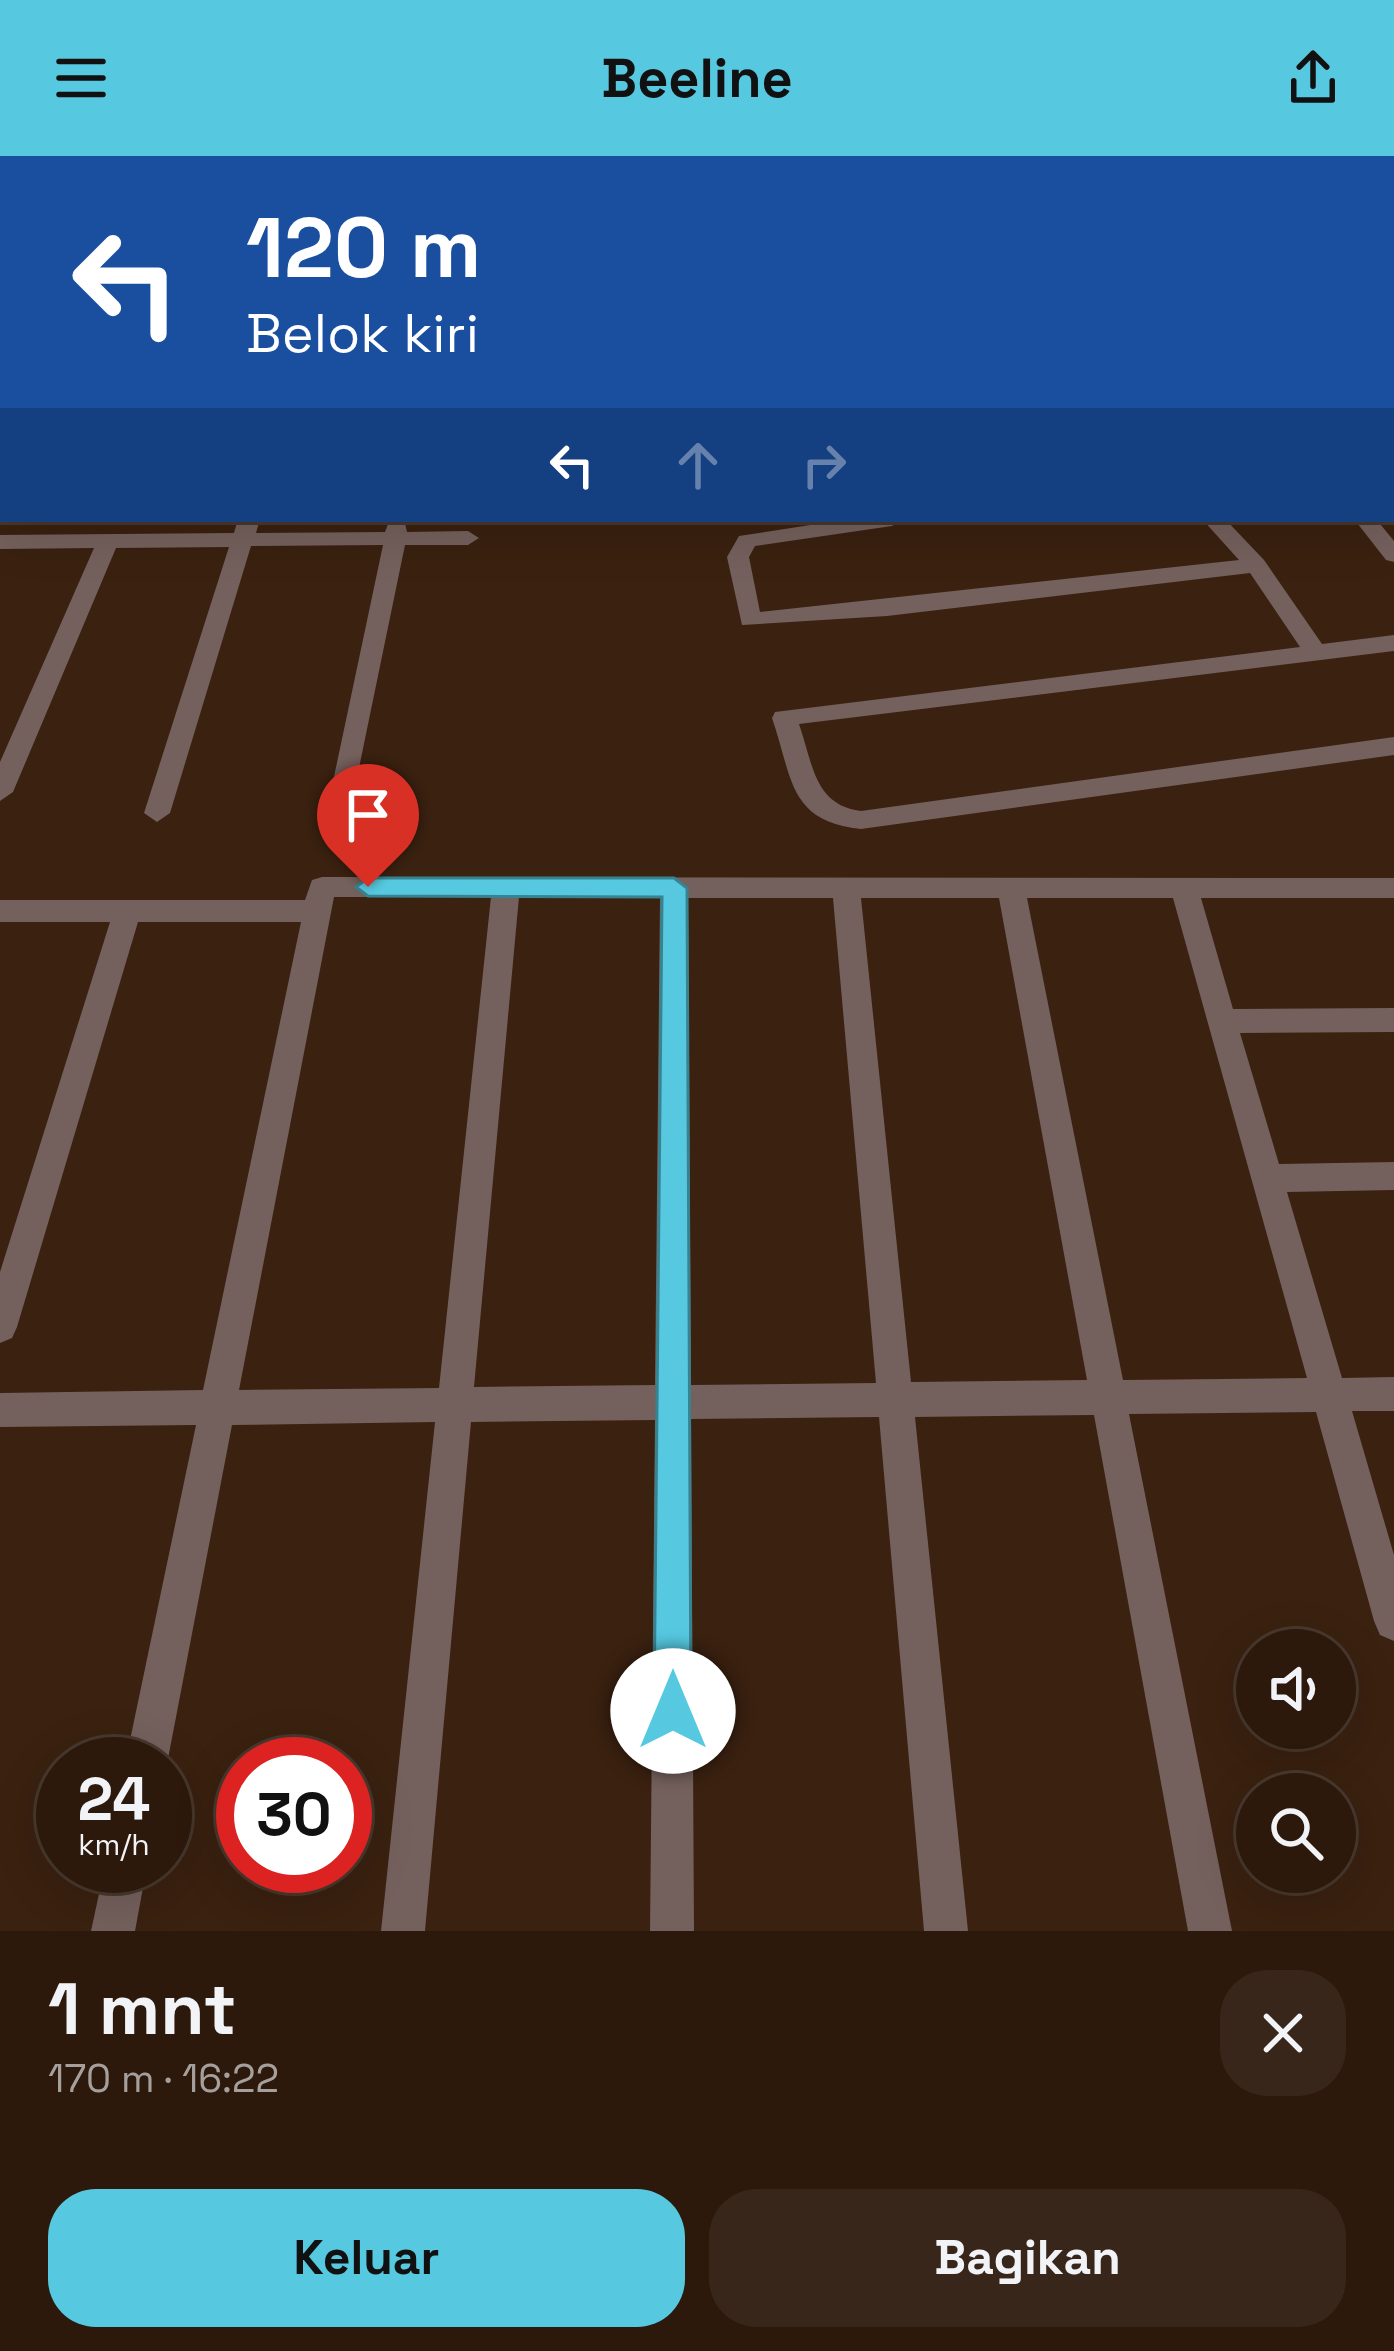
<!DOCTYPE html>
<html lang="id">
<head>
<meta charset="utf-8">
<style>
  body { margin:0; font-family:"Space Grotesk",sans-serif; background:#38261a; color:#f1f3f6; height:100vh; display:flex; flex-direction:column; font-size:45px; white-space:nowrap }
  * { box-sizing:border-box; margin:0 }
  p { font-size:39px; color:#a6a09d }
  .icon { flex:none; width:66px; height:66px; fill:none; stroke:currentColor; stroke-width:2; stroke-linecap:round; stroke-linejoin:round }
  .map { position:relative; height:1775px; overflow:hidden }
  .panel { display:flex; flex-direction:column; background:#2c190c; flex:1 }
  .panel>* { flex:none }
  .guide { position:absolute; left:0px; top:0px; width:1395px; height:366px; box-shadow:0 12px 48px #0002,0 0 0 3px #48382d; background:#1a4fa0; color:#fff; overflow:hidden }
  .buttons { position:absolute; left:1236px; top:1473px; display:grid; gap:24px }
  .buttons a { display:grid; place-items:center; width:120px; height:120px; border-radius:50%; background:#2c190c; box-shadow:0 12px 48px #0002,0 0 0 3px #48382d; font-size:60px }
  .speed { position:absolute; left:36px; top:1581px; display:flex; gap:24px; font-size:60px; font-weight:700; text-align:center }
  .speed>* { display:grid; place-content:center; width:156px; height:156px; border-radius:50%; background:#2c190c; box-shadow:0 12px 48px #0002,0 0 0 3px #48382d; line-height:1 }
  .speed small { font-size:30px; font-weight:400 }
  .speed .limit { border:18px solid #d22; background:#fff; color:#111 }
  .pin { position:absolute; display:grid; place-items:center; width:102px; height:102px; color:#fff; margin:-123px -51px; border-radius:50% 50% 50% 0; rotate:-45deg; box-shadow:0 0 12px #0007 }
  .pin .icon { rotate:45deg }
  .me { position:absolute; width:132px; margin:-66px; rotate:0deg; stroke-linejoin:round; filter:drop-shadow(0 0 9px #0008) }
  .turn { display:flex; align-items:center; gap:42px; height:252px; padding:0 48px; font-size:54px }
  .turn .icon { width:156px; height:156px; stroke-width:2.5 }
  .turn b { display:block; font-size:84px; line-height:102px }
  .lanes { display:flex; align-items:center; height:114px; padding:0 48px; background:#0003; justify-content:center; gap:60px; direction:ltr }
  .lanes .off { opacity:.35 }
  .round { display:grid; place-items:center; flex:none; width:126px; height:126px; border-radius:48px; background:#38261a }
  .overview { display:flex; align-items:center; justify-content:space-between; height:204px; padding:0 48px }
  h1 { font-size:72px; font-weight:700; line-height:90px }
  .primary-button { display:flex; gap:24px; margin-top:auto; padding:24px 48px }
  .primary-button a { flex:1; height:138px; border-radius:48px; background:#56c9e0; color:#111; font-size:48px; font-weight:700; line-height:138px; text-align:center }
  .primary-button a+a { background:#38261a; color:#f1f3f6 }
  header { display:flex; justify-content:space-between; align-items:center; height:156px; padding:0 48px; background:#56c9e0; color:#111; font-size:54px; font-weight:700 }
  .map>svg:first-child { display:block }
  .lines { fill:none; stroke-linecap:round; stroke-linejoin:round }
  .minor { fill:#74605c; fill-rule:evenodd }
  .wall { fill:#53402b }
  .building { fill:#614a32; stroke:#443423; stroke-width:3 }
  .route { fill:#56c9e0; stroke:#388392; stroke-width:3 }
</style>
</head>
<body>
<header><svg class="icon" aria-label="menu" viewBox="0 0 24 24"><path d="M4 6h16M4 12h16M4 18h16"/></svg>Beeline<svg class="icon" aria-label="share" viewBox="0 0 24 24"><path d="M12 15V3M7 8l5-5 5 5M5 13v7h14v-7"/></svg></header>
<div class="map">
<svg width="1394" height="1775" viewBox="0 0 1394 1775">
  <rect width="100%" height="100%" fill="#3a2110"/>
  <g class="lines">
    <g class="minor">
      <path d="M498 0H514V1L499 3Z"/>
      <rect x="780" y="0" width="16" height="3"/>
      <rect x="889" y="0" width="16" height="3"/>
      <path d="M937 0H953L955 3H939Z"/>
      <path d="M1034 0H1050L1052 3H1036Z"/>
      <path d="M1136 0H1153L1155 3H1138Z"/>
      <path d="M1245 0H1266L1264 3Z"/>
      <path d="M1351 0H1368L1370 3H1353Z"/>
      <path d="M1392 27 1394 28V39L1392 38Z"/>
      <rect x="0" y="110" width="3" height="10"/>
      <path d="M1392 148 1394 149V162L1392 161Z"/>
      <rect x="0" y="168" width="3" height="12"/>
      <rect x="1392" y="178" width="2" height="12"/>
      <path d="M1392 224 1394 225V239L1392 238Z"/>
      <rect x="0" y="232" width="3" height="12"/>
      <rect x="0" y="304" width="3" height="12"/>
      <path d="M238 363H260L256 377 385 376 390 363H404L407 376 468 375 479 382 468 389H405L346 675 337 678 324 668 383 389 251 390 170 657 157 666 144 657 229 391 116 392 13 636 0 645V606L94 392 0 393V379L234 377Z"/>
      <path d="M849 363H903L892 370 755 390 749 401 760 456 1239 404 1202 363H1225L1264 404 1322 488 1394 479V495L799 568C813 608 814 649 861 655L1394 581V599L861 673C788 665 793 623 772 562L775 556 1300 491 1250 417 887 460 742 469 727 401 739 380Z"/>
      <path d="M1354 363H1376L1394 385V406L1386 404Z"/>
      <path d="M322 721 1394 722V742H1201L1233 853 1394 852V876L1240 877 1279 1008 1394 1006V1034L1287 1036 1342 1222 1394 1221V1255H1352L1394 1399V1485L1380 1479 1374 1465 1316 1256 1129 1258 1232 1775H1188L1094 1259 915 1261 968 1775H924L879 1261 691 1263 694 1775H650L655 1264 471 1266 425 1775H381L435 1266 232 1269 167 1608 165 1612V1608H125L196 1269 0 1271V1237L203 1234 301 766H138L17 1171 12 1182 0 1187V1116L110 766H0V744H305L312 724ZM334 741H491L439 1232 239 1234ZM519 741 660 742 655 1229 474 1231ZM688 742H833L876 1227 691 1229ZM861 742H999L1087 1224 911 1226ZM1027 742H1173L1307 1222 1123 1224Z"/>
      <path d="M105 1710H147L135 1775H91Z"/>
    </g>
  </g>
  <path class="wall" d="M3 313V363H167L0 366V314Z"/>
  <g class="building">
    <rect x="0" y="121" width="3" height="29"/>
    <path d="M0 179H3V196L0 197Z"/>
    <path d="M0 242H3V261L0 262Z"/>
    <rect x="0" y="263" width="3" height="16"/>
    <path d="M3 313V332H0V314Z"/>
    <rect x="0" y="336" width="3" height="19"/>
  </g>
  <path class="route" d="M368 722H674L687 732 691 1555 686 1568 673 1573 660 1568 654 1555 662 741 368 740 356 731Z"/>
</svg>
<div class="buttons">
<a><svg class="icon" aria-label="sound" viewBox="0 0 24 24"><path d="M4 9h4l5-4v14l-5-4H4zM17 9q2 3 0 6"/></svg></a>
<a><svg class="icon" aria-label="search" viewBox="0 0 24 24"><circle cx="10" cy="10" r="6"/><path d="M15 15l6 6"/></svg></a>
</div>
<div class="speed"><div>24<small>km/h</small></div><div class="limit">30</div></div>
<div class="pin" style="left:368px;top:731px;background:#d93025"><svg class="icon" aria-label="arrive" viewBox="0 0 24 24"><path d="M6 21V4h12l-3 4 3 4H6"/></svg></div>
<svg class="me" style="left:673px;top:1555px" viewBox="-20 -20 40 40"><circle r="19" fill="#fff"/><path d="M0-13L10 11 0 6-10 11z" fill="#56c9e0"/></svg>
<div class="guide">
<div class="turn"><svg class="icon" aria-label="left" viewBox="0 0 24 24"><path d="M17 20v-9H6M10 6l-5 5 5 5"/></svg><div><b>120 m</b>Belok kiri</div></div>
<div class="lanes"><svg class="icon" aria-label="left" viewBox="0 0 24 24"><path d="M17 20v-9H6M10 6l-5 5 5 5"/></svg><svg class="icon off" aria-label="ahead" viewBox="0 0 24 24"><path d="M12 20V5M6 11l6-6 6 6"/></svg><svg class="icon off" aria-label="right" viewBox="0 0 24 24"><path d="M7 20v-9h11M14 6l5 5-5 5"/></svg></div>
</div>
</div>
<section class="panel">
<div class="overview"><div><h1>1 mnt</h1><p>170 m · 16:22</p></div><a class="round"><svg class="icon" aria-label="close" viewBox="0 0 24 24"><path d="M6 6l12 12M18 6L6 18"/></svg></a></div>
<div class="primary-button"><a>Keluar</a><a>Bagikan</a></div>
</section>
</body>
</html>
